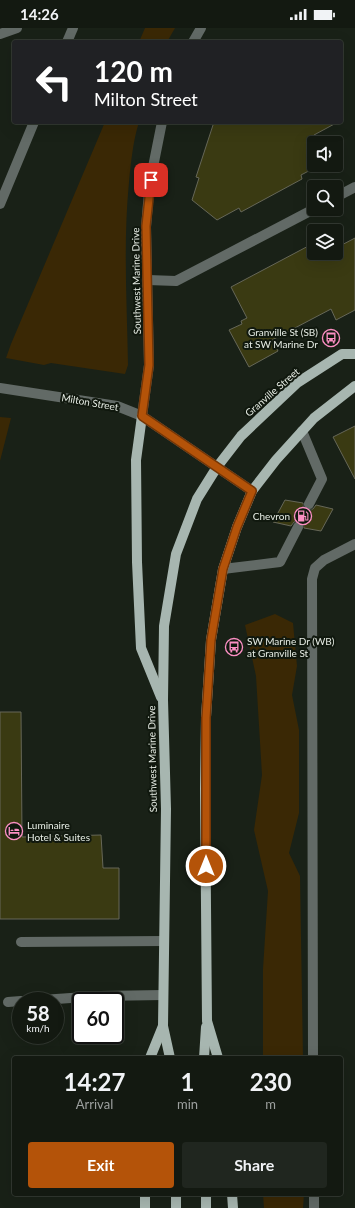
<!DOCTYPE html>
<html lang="en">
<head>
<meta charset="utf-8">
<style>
  body { margin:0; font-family:Lato,sans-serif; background:#20261f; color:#f1f3f6; height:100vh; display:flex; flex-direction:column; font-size:15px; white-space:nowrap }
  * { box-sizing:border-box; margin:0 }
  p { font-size:13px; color:#9da09f }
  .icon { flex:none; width:22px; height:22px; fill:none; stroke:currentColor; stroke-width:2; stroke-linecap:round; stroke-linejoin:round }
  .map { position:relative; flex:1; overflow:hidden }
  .panel { position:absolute; left:12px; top:1028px; width:331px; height:140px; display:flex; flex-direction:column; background:#131911; border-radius:4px; box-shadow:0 4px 16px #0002,0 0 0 1px #323831 }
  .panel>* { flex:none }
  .guide { position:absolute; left:12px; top:12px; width:331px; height:84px; border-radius:4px; box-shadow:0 4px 16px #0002,0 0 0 1px #323831; background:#202124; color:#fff; overflow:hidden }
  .controls { position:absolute; left:307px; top:108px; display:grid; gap:8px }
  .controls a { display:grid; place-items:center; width:36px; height:36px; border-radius:4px; background:#131911; box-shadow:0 4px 16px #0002,0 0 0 1px #323831; font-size:20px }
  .speed { position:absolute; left:12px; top:964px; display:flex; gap:8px; font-size:20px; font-weight:700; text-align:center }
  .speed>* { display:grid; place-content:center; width:52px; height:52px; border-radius:50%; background:#131911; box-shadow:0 4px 16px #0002,0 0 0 1px #323831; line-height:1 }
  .speed small { font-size:10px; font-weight:400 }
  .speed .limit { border:2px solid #111; border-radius:6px; background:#fff; color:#111 }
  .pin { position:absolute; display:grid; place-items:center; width:34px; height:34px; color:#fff; margin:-17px; border-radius:8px; box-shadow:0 2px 6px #0006 }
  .me { position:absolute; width:44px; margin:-22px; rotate:0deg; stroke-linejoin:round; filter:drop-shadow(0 0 3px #0008) }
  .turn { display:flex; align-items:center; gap:14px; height:84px; padding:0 16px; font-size:18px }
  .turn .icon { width:52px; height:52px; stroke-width:2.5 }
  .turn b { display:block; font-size:28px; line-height:34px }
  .eta { display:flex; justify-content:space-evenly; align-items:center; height:68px; text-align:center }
  .eta b { font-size:24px; font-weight:700; line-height:28px }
  .cta { display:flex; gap:8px; margin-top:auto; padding:8px 16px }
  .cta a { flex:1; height:46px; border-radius:4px; background:#b45309; color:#fff; font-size:16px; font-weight:700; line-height:46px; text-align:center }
  .cta a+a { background:#20261f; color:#f1f3f6 }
  .status { display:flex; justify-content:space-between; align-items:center; height:28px; padding:0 20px; background:#131911; direction:ltr }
  .status svg { height:11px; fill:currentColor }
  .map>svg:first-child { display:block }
  .green { fill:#3a2805 }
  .building { fill:#3a3a12; stroke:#666758 }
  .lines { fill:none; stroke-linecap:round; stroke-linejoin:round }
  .minor-tunnel { stroke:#384036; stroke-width:10; stroke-dasharray:10 5; stroke-linecap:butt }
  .minor { stroke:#626a66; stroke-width:10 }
  .major { stroke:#a7b6b0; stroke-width:10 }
  .route-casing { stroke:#753606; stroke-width:10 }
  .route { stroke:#b45309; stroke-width:7 }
  .labels { text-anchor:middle; stroke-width:4; stroke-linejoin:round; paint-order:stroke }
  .street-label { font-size:10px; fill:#e7ede5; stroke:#10180e }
  .poi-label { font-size:10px; fill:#e7ede5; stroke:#10180e; text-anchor:end }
</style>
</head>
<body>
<div class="status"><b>14:26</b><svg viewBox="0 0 49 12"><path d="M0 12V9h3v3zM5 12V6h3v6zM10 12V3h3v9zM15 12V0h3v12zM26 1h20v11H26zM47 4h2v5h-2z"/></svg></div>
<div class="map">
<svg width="355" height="1180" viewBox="0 0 355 1180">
  <rect width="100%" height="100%" fill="#192117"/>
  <g class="green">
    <path d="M145 0H175L167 14H139Z"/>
    <path d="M105 94H139C133 113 131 134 129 154 123 215 127 276 128 337L125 346 51 335 44 337 6 330 11 316Z"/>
    <path d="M0 389 11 390 0 433Z"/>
    <path d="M275 586 293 595 297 638 292 667 299 702V785L289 825 300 848 303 1030H263V941L268 863 254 802 262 747 256 648 245 597Z"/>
    <path d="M263 1166H304L303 1180H264Z"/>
  </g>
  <g class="building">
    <path d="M214 94H338L314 107 318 115H314V137H320L301 147 302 151 241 184 239 180 217 192 192 172 199 150 196 149Z"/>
    <path d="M355 210V282L336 292 331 281 272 312 278 323 249 339 229 302 242 296 241 293 247 290 231 259 314 215V225H336V220Z"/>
    <path d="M355 398V451L333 409Z"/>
    <path d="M285 472 303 475 304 480 309 482 313 481 316 477 333 481 321 503 304 500 303 495 298 493 294 494 291 498 273 494Z"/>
    <path d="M0 684H21L22 809 101 807 103 840H119V891H0Z"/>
  </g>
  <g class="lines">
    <path class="minor-tunnel" d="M298 499 309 476"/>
    <g class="minor">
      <path d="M0 6 17 0"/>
      <path d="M67 14 73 0"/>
      <path d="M193 14 201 0"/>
      <path d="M336 169 355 159"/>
      <path d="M0 176 34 94"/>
      <path d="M148 252 176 253 314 181"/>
      <path d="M0 360 117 378 142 388 252 463"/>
      <path d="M142 388 149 337 146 199 149 164 153 139 162 94"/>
      <path d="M302 403 322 451 309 476"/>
      <path d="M223 541 280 534 298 499"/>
      <path d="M21 914 164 913"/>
      <path d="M27 973 100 968 163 967"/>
      <path d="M8 974 21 973"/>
      <path d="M313 1030 312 551 315 540 324 532 355 516"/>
      <path d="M314 1166V1180"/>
    </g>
    <g class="major">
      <path d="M142 388 136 432 137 534 141 620 161 669"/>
      <path d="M163 998 170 1030"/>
      <path d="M150 1030 163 998 166 781 163 672 164 598 176 526 197 471 217 439 241 408 297 355 342 326H355"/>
      <path d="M204 1030 206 999"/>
      <path d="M218 1030 207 993 205 761 206 689 211 612 223 541 237 499 252 463 276 432 314 390 355 358"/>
      <path d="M145 1166V1180"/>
      <path d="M176 1166V1180"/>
      <path d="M206 1166V1180"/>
      <path d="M232 1166 233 1180"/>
    </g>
  </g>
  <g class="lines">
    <g class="route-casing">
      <path id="route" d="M151 152 146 198 149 337 142 388 252 463 237 499 223 541 211 612 206 690V838"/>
    </g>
    <use href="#route" class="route"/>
  </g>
  <defs>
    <g id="bus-ring" transform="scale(0.9)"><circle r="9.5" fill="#10180e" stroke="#fb8fc3" stroke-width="1.5"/><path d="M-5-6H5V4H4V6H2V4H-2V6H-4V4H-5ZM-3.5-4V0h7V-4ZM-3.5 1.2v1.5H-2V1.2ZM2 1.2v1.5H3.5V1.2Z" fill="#fb8fc3"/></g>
    <g id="fuel-ring" transform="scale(0.9)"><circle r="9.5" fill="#10180e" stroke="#fb8fc3" stroke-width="1.5"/><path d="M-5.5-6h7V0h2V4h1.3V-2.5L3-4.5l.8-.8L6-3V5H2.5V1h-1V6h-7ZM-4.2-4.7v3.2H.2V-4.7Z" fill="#fb8fc3"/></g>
    <g id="hotel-ring" transform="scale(0.9)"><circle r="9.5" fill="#10180e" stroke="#fb8fc3" stroke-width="1.5"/><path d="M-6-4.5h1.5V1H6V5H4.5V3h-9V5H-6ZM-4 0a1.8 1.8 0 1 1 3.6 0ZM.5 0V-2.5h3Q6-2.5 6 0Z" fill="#fb8fc3"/></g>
  </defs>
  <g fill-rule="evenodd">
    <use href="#bus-ring" x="331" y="310"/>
    <use href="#fuel-ring" x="303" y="488"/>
    <use href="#bus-ring" x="234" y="619"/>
    <use href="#hotel-ring" x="14" y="803"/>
  </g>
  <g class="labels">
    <g class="street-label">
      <text transform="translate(136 253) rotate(-91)" y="4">Southwest Marine Drive</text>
      <text transform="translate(272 364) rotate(-41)" y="4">Granville Street</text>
      <text transform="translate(90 374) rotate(10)" y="4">Milton Street</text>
      <text transform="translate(152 731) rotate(-91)" y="4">Southwest Marine Drive</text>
    </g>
    <g class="poi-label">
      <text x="318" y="308">Granville St (SB)<tspan x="318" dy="12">at SW Marine Dr</tspan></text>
      <text x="290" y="492">Chevron</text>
      <text x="247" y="617" text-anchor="start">SW Marine Dr (WB)<tspan x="247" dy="12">at Granville St</tspan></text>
      <text x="27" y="801" text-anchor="start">Luminaire<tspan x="27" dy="12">Hotel &amp; Suites</tspan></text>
    </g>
  </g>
</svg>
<div class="controls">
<a><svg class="icon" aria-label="sound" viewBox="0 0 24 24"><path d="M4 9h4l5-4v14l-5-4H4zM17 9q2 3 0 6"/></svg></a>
<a><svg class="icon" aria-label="search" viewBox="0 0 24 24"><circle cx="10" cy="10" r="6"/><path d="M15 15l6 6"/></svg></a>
<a><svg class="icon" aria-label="layers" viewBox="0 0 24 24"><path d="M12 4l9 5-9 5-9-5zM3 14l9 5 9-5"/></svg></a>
</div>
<div class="speed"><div>58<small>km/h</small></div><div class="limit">60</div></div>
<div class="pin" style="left:151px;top:152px;background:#d93025"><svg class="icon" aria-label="arrive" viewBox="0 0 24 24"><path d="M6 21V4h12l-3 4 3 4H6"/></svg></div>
<svg class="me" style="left:206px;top:838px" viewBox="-20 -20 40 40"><circle r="17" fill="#b45309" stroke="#fff" stroke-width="3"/><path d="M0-11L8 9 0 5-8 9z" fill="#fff"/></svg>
<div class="guide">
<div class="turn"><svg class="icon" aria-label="left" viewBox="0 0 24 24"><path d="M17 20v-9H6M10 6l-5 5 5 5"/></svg><div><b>120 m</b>Milton Street</div></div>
</div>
<section class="panel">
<div class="eta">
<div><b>14:27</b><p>Arrival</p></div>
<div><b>1</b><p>min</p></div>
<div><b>230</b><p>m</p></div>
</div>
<div class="cta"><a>Exit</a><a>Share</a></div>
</section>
</div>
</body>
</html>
